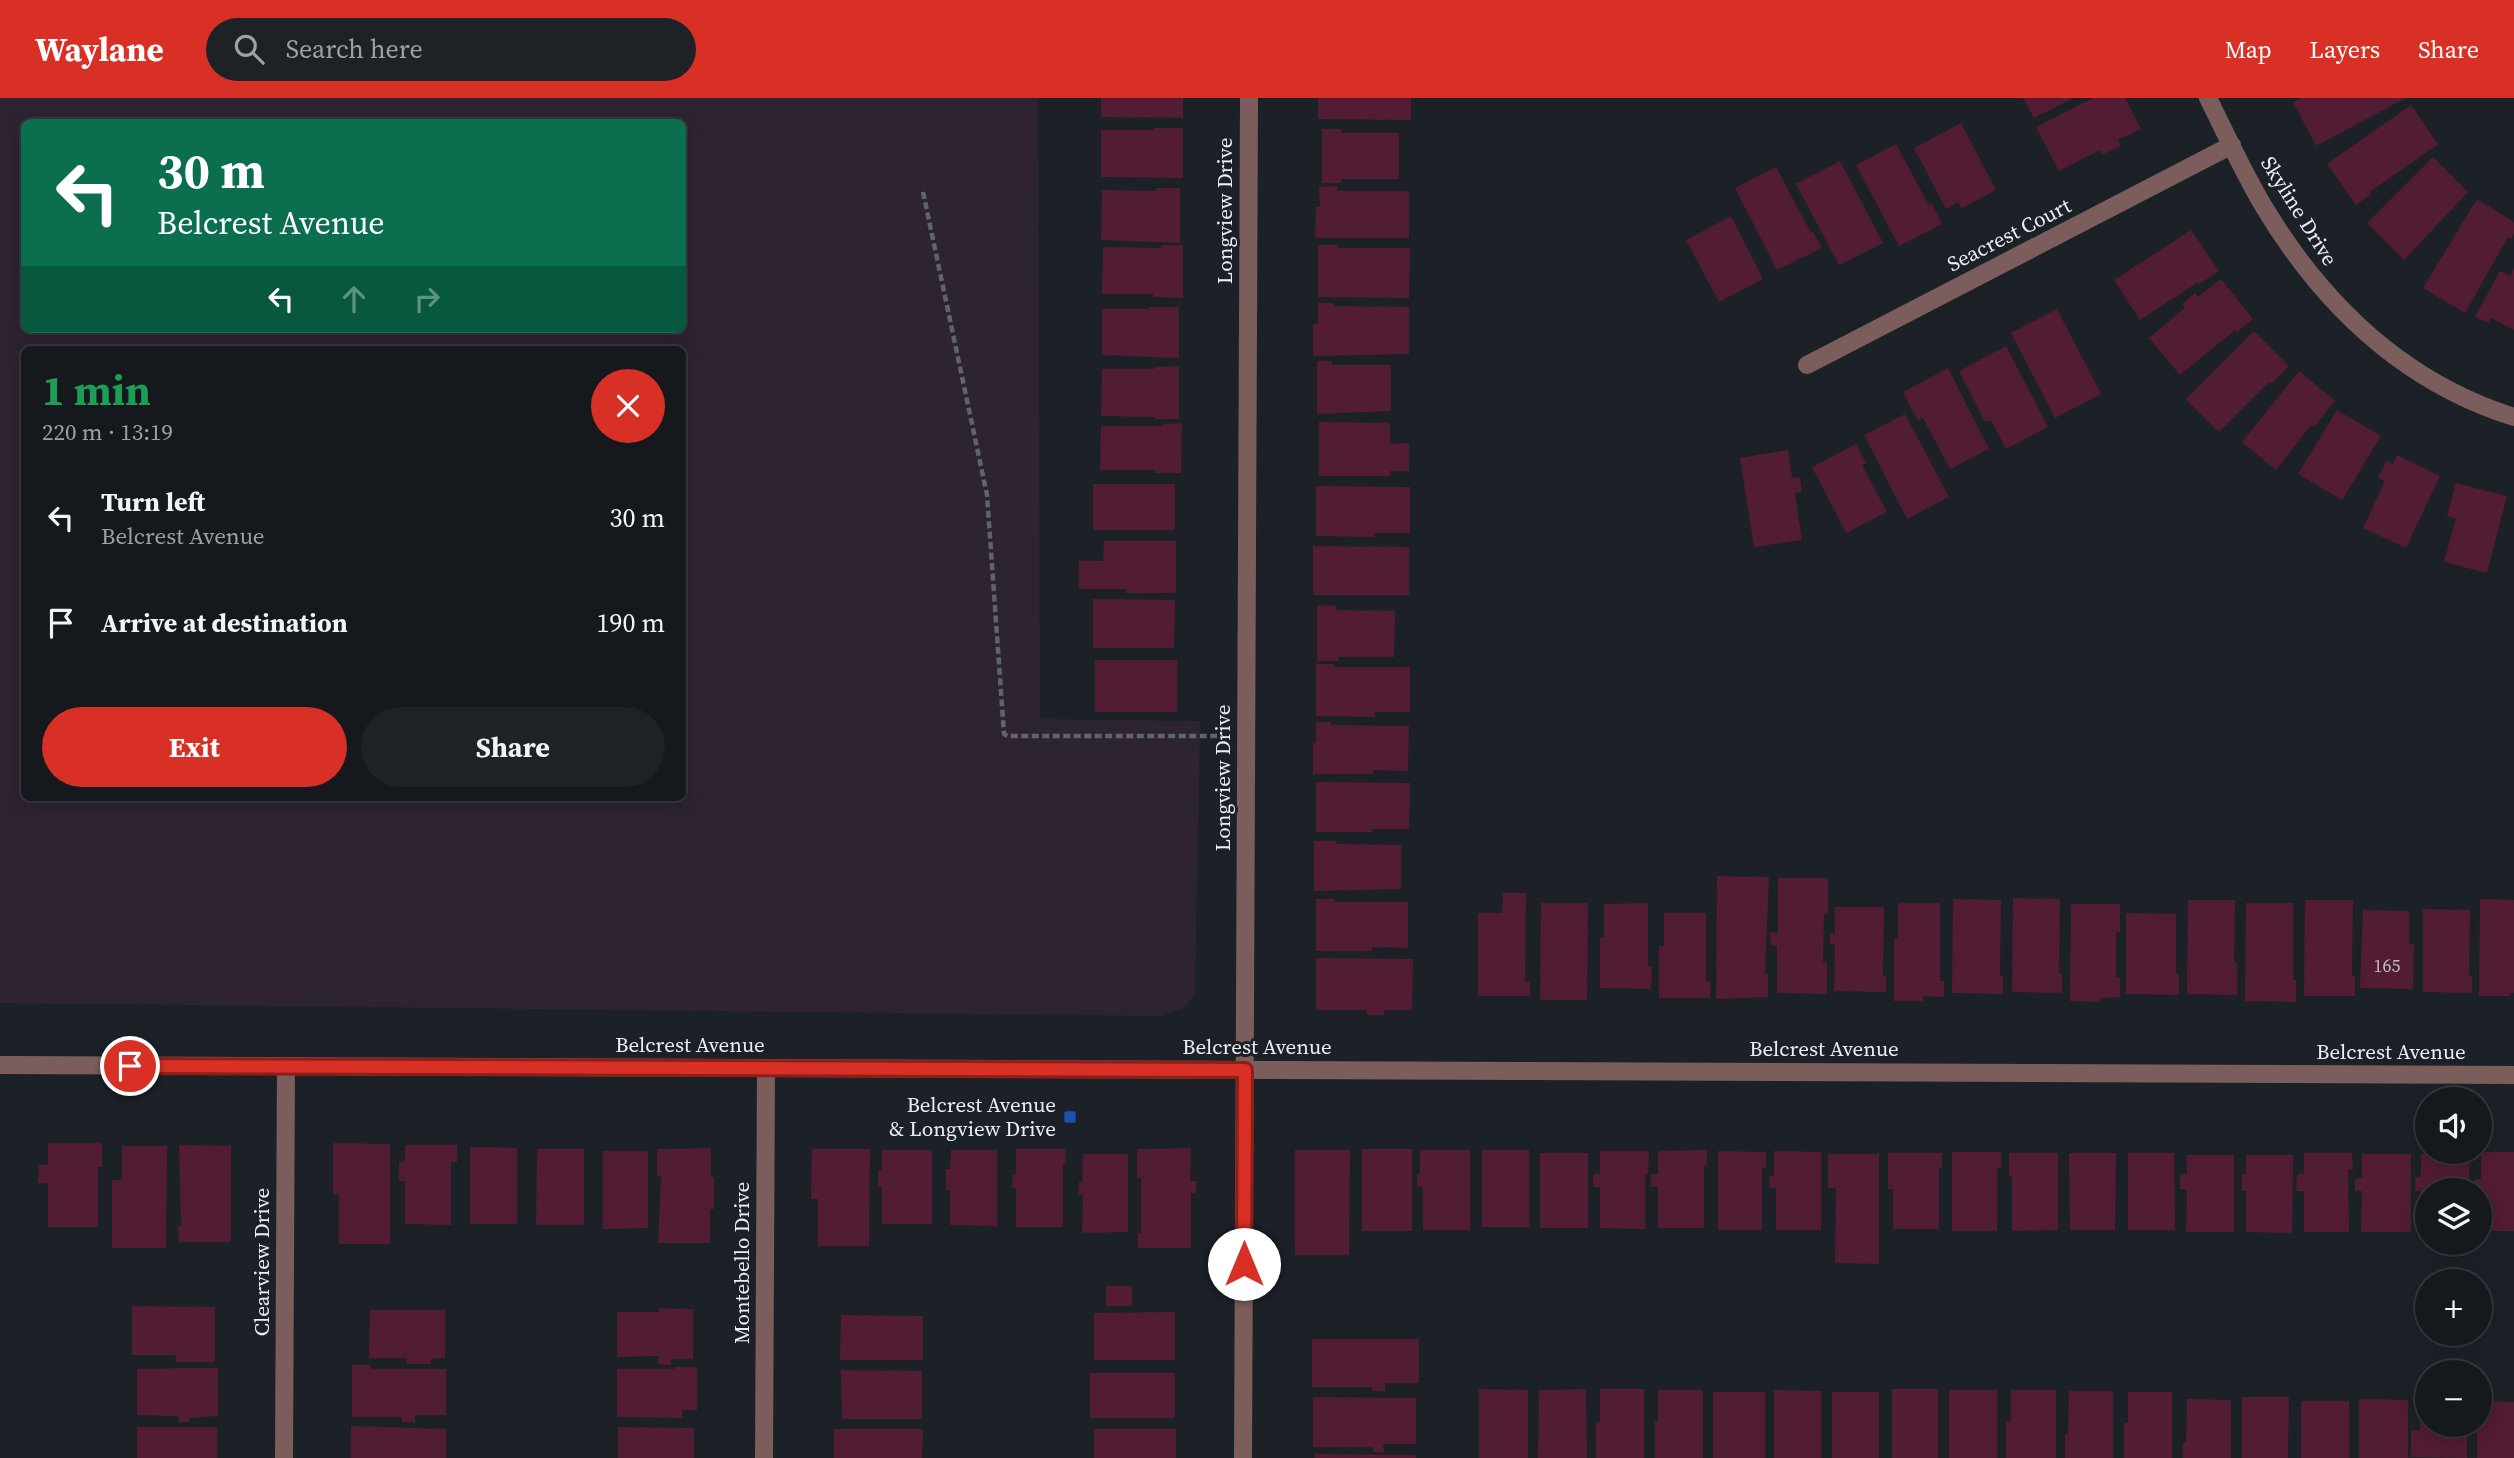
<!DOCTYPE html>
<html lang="en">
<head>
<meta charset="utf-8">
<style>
  body { margin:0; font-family:"Source Serif 4",serif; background:#1e2227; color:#f1f3f6; height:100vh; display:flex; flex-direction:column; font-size:26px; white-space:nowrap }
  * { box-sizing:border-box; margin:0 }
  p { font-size:23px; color:#9da0a4 }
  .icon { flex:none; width:38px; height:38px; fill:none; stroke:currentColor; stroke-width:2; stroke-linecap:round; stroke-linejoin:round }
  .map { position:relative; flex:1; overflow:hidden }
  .side { position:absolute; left:21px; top:248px; width:665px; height:455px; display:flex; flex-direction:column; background:#15191e; border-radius:10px; box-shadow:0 4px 18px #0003,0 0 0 2px #34383c }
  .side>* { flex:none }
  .guide { position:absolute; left:21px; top:21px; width:665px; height:214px; border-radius:10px; box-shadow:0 4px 18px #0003,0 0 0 2px #34383c; background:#0b6e4f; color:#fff; overflow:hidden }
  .buttons { position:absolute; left:2415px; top:989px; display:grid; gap:14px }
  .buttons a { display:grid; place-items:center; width:77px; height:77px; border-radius:50%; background:#15191e; box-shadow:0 4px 18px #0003,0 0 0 2px #34383c; font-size:35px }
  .pin { position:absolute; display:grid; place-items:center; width:60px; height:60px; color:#fff; margin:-30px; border:4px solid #fff; border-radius:50%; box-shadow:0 2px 7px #0007 }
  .me { position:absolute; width:77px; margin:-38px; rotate:0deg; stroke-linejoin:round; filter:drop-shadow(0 0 5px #0008) }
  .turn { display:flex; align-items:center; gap:24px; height:147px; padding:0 21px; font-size:32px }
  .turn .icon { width:91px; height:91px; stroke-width:2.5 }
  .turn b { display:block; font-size:49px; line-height:60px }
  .lanes { display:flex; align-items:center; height:66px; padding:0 21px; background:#0003; justify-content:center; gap:35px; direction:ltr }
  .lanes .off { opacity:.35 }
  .round { display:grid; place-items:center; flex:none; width:74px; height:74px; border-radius:37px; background:#1e2227 }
  .headline { display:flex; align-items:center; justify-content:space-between; height:119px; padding:0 21px }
  h1 { font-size:42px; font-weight:700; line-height:52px; color:#1e9e55 }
  .action { display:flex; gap:14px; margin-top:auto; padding:14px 21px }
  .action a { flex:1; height:80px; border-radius:42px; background:#d93025; color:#fff; font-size:28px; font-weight:700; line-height:80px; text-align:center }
  .action a+a { background:#1e2227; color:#f1f3f6 }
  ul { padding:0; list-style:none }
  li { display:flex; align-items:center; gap:21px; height:105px; padding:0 21px }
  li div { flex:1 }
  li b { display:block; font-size:26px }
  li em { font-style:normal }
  header { display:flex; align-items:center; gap:42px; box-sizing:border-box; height:98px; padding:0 35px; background:#d93025; color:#fff }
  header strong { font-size:33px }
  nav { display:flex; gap:38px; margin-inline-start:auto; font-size:24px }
  .search { width:490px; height:63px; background:#1e2227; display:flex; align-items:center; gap:18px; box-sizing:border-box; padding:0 24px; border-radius:38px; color:#9da0a4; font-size:26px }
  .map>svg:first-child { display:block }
  .education { fill:#2e2331; fill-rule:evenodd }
  .building { fill:#521c32 }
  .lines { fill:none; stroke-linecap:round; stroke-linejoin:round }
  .path { stroke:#5f646a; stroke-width:4.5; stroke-dasharray:7 3.5; stroke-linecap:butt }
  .minor { stroke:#7b5e5b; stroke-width:18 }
  .route-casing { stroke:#8d1f18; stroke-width:18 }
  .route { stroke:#d93025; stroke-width:12 }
  .transit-dot { fill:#1a4fb4; stroke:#1c2128; stroke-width:2.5 }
  .labels { text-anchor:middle; stroke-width:6; stroke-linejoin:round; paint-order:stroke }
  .number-label { font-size:18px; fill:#c4b9c3 }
  .street-label { font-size:21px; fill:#eaedf3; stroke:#1c2128 }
  .poi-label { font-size:21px; fill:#eaedf3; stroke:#1c2128; text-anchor:end }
</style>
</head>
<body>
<header>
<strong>Waylane</strong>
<div class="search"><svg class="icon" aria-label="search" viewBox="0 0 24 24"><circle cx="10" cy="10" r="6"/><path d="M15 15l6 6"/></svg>Search here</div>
<nav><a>Map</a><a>Layers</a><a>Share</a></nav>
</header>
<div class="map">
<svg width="2514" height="1360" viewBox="0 0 2514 1360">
  <rect width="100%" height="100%" fill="#1c2128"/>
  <path class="education" d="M0 0H1038L1040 621 1200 623 1195 897 1182 911 1161 918 0 905ZM24 24H682V231H24ZM24 252H682V700H24Z"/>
  <g class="building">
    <path d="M1101 0H1183V20L1101 19Z"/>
    <path d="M1318 0H1411V22L1318 21Z"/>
    <path d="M2023 0H2073L2034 20Z"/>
    <path d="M2093 0H2125L2141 31 2118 42 2121 48 2102 57 2100 52 2059 73 2036 29Z"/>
    <path d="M2301 0H2406L2316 48 2293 4Z"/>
    <path d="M2411 7 2438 46 2370 94 2371 96 2356 107 2327 66Z"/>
    <path d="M1961 25 1996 92 1962 110 1958 104 1946 111 1914 50Z"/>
    <path d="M1154 30H1183V80L1101 79V32H1153Z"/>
    <path d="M1322 31H1342V35H1399V81H1342V85H1322Z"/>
    <path d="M1896 46 1928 106 1931 105 1942 126 1899 148 1856 67Z"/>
    <path d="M2433 59 2468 94 2404 162 2367 125Z"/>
    <path d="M1840 63 1883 145 1839 167 1796 86Z"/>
    <path d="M1776 69 1811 135 1813 134 1822 150 1777 172 1735 90Z"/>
    <path d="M1338 88 1337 93H1409V140H1315L1316 109H1320L1319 89Z"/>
    <path d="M1156 90H1180V145L1101 142 1102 92 1156 93Z"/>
    <path d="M2477 101 2514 124V136L2511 141 2508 139 2465 215 2423 190Z"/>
    <path d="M1731 118 1763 181 1719 204 1686 142Z"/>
    <path d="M2191 132 2219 173 2198 187 2197 185 2140 222 2114 182Z"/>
    <path d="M1161 147H1183V200L1153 199V196H1102L1103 149 1161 150Z"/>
    <path d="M1318 147H1337V150H1410L1409 200 1318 199Z"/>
    <path d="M2514 170V232L2491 220 2488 225 2475 219 2500 173 2510 178Z"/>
    <path d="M2221 181 2253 221 2237 234 2235 232 2180 277 2149 240 2185 210 2182 206 2195 195 2198 199Z"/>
    <path d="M1318 205H1334V208L1409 209V256L1313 258V226H1318Z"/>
    <path d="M1149 209H1179V260L1102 257V211H1149Z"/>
    <path d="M2057 211 2101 296 2055 320 2011 235Z"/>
    <path d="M2254 233 2289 268 2271 286 2269 284 2219 334 2186 301Z"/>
    <path d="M2006 248 2048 329 2006 351 1991 322 1985 324 1959 273Z"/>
    <path d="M1317 263H1332V267H1391V313L1317 316Z"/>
    <path d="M1179 268V321H1155L1154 319 1101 318 1102 271H1154V269Z"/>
    <path d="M1948 270 1989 351 1950 371 1923 320 1918 323 1903 294Z"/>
    <path d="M2299 273 2335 303 2314 329 2311 327 2276 372 2242 344Z"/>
    <path d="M2337 312 2381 338 2342 402 2298 376Z"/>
    <path d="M1905 316 1949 399 1907 421 1864 337Z"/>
    <path d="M1319 324 1390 325V346L1409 345V373H1390V378H1319Z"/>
    <path d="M1182 325 1181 375H1155V372H1100L1101 328H1163V326Z"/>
    <path d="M1856 346 1866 365 1862 367 1887 414 1846 435 1812 369Z"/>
    <path d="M1788 352 1792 380 1800 379 1802 394 1795 395 1802 442 1754 449 1740 360Z"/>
    <path d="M2397 357 2440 378 2406 450 2363 430 2385 383 2378 380 2386 363 2393 366Z"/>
    <path d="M2456 385 2507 398 2487 475 2444 464 2456 420 2447 418Z"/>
    <rect x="1093" y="386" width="82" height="46"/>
    <path d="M1316 388 1410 389V435H1374V439L1316 438Z"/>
    <path d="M1104 443H1176V495H1126V491H1079V463H1103Z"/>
    <path d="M1313 448 1409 449V497H1313Z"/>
    <path d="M1093 501 1175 502 1174 550H1093Z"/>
    <path d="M1317 507 1337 508 1336 512 1395 513 1394 559H1338V563H1317Z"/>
    <rect x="1095" y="562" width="82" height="52"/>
    <path d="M1316 566H1334V569H1410V614H1375V619L1316 618Z"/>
    <path d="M1316 624H1331V627L1409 628 1408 673 1373 672V676H1313V645H1316Z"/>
    <path d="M1316 684 1410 685 1409 731H1372V734H1316Z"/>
    <path d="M1314 743H1337L1336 746 1401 747V791L1314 793Z"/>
    <path d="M1717 778 1769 779 1765 876H1768V899L1716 901Z"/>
    <path d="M1778 780H1828V816H1824L1823 865 1827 864V896L1777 895V848L1771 847 1770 834 1778 835Z"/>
    <path d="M1503 795H1526L1525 883H1530V898H1478V815H1502Z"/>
    <path d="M2013 800 2060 801 2059 875H2062V895L2012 894Z"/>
    <path d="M1316 801H1335V804H1408V850L1372 849V853H1316Z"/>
    <path d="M1953 801 2001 802 2000 878H2003V896L1952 895Z"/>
    <path d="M2480 801 2514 802V895H2510V898H2479Z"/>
    <path d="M2188 802H2235L2234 864 2237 865V897L2187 896Z"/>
    <path d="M2305 802H2353L2352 877 2355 878V898H2304Z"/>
    <path d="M1541 805H1588L1587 902H1540Z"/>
    <path d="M1648 805V868L1652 869 1651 891 1600 890V840H1604V806Z"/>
    <path d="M1898 805H1940V883H1944V899L1923 898V903H1894V841H1898Z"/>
    <path d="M2246 805H2293V882H2296V904L2245 903Z"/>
    <path d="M2071 806H2120V834H2116V880H2120V899L2100 900V904L2070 903Z"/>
    <path d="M1835 809H1884L1883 878H1886V894L1834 893 1835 846H1830V835L1835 836Z"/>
    <path d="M2423 811 2470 812 2469 878H2472V895L2423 894Z"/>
    <path d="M2363 812 2409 813V846H2414L2413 891 2360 890Z"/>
    <path d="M1664 815H1706V883L1711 884 1710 900H1659V848H1664Z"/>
    <path d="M2126 815 2176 816V876H2179V897L2126 896Z"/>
    <path d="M1316 860 1413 861 1412 912H1384V917H1367V912H1316Z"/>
    <path d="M48 1045H102V1069H98V1129H48V1085H38L39 1067H48Z"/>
    <path d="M333 1045 390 1046V1146H339V1097H333Z"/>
    <path d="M179 1047 231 1048V1144H179L178 1128H181Z"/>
    <path d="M405 1047H457V1064H451V1127L405 1126V1083H399V1064L405 1063Z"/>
    <path d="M122 1048H167L166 1150H112V1082H122Z"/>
    <path d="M470 1049 517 1050V1126H470Z"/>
    <path d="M711 1050V1079H714V1111H710V1145H658L661 1078H657V1051Z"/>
    <path d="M1191 1050 1190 1083H1196V1095H1191V1150H1138V1135H1141V1080H1137V1051Z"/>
    <path d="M537 1051H584V1127H536Z"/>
    <path d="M812 1051H870L869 1148H818V1101H811Z"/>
    <path d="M1016 1051H1065L1066 1066H1063V1129H1016V1090L1012 1089 1013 1077H1016Z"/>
    <rect x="1362" y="1051" width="50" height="82"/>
    <path d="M882 1052H932V1126H882V1089H878V1073H882Z"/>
    <path d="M951 1052H997V1128L950 1127V1092H946V1071H950Z"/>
    <path d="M1295 1052H1350L1349 1157H1295Z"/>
    <path d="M1420 1052H1470V1132H1423V1088L1417 1089V1076H1420Z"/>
    <rect x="1482" y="1052" width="47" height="77"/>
    <path d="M1707 1052V1067H1704V1130H1658V1089H1651V1076H1658V1053Z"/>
    <path d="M603 1053H648V1130L603 1131Z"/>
    <path d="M1600 1053H1649L1648 1076H1645V1131L1600 1130V1089H1593V1076H1600Z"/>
    <path d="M1718 1053 1766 1054V1069L1762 1070V1132H1718Z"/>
    <path d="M1774 1053 1821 1054V1132H1776V1090H1770L1769 1078H1774Z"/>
    <path d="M1952 1054H2001V1070H1997V1133H1952Z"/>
    <path d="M2481 1054H2514V1133H2481V1091H2474L2475 1081H2481Z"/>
    <rect x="1540" y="1055" width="48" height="75"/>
    <path d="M1888 1055H1942V1070H1939V1131H1893V1091H1888Z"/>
    <path d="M2009 1055H2058V1132L2012 1133V1077L2009 1078Z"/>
    <path d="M2069 1055H2116L2115 1132H2070Z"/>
    <path d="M2128 1055H2174L2175 1132H2128Z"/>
    <path d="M2304 1055H2352L2353 1072H2348L2349 1134H2304V1093H2296L2297 1076H2304Z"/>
    <path d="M1083 1056H1128V1134L1082 1135 1083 1097H1079V1084H1082Z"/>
    <path d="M1828 1056H1879V1166L1835 1165 1836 1090H1828Z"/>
    <path d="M2362 1056H2411V1134H2361L2362 1093H2355V1081L2362 1080Z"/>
    <path d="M2421 1056H2469V1092H2427V1135H2421V1093H2415V1079H2421Z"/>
    <path d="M2187 1057H2234V1134H2186L2187 1091H2180V1076H2187Z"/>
    <path d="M2246 1057H2293L2292 1135 2246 1134V1093H2242V1076H2246Z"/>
    <rect x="1106" y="1188" width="26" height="20"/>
    <path d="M132 1208 215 1209V1264H175L176 1257H132Z"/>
    <path d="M659 1210 693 1211V1261H671V1267L658 1266 659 1258 617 1259V1214H659Z"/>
    <path d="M370 1212H445V1260L431 1261V1266H407V1260H369Z"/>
    <path d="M1175 1214V1262H1094V1215Z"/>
    <path d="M841 1217 923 1218V1262H840Z"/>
    <path d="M1312 1241H1419V1285H1385V1293H1372V1289H1312Z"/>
    <path d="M352 1267H371L370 1271H446V1317H415V1324H402V1319H352Z"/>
    <path d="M675 1269H697V1312H682V1320L617 1319V1271H675Z"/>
    <path d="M200 1270H218V1318L189 1320V1324H179L178 1318 137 1317V1271Z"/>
    <path d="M841 1272 922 1273V1321H842Z"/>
    <rect x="1090" y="1275" width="85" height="45"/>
    <path d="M1479 1291 1528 1292V1360H1479Z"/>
    <path d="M1586 1291 1587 1360H1538L1539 1292Z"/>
    <path d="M1600 1291H1644V1360H1596V1324H1600Z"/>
    <rect x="1892" y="1291" width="46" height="69"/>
    <path d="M1658 1292H1703V1360H1655V1323H1658Z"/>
    <path d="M1774 1292 1821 1293V1360H1774Z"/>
    <rect x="1949" y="1292" width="48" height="68"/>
    <path d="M2011 1292H2056V1360H2006V1323H2011Z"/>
    <path d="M2069 1293H2113V1360H2065V1336H2068Z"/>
    <rect x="1713" y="1294" width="52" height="66"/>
    <rect x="1832" y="1294" width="47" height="66"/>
    <path d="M2128 1294H2172V1360H2124V1325H2128Z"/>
    <path d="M1313 1299 1416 1300V1346H1383L1384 1355 1373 1354V1349H1313Z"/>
    <path d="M2242 1299H2289L2288 1360H2242Z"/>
    <path d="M2187 1301 2231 1302V1360H2183V1345L2186 1344Z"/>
    <path d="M2359 1301 2408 1302V1360H2359Z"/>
    <rect x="2301" y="1303" width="48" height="57"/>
    <path d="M2420 1303H2427V1326H2467V1360L2411 1359V1332L2420 1333Z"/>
    <path d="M2480 1303 2514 1304V1360H2477V1326H2480Z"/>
    <path d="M351 1328 446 1331V1360H351Z"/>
    <rect x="137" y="1329" width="80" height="31"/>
    <path d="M618 1329 694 1330V1360H618Z"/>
    <path d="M834 1331H923L922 1360H834Z"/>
    <rect x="1094" y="1331" width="82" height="29"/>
    <path d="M1315 1356 1416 1357V1360H1315Z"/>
  </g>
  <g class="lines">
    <path class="path" d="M923 94 987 397 1004 636 1008 638H1217"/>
    <g class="minor">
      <path d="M2208 0C2226 36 2243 74 2264 109 2323 207 2403 284 2514 319"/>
      <path d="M1807 267 2232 47"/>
      <path d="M0 967 2514 977"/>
      <path d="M284 1360 286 968"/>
      <path d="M764 1360 766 970"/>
      <path d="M1243 1360 1249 0"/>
    </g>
  </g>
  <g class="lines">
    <g class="route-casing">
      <path id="route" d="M130 968 1245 972 1244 1166"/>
    </g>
    <use href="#route" class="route"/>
  </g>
  <rect class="transit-dot" x="1063" y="1012" width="14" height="14" rx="3.5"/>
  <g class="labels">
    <g class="number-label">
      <text x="2387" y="874">165</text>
    </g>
    <g class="street-label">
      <text transform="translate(1225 113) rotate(-90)" y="7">Longview Drive</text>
      <text transform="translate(2299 113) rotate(58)" y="7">Skyline Drive</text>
      <text transform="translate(2009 137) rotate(-27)" y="7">Seacrest Court</text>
      <text transform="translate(1223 680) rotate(-90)" y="7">Longview Drive</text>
      <text x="690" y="954">Belcrest Avenue</text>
      <text x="1257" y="956">Belcrest Avenue</text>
      <text x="1824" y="958">Belcrest Avenue</text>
      <text x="2391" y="961">Belcrest Avenue</text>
      <text transform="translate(262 1164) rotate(-90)" y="7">Clearview Drive</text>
      <text transform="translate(742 1165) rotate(-90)" y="7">Montebello Drive</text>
    </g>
    <g class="poi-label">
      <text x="1056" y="1014">Belcrest Avenue<tspan x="1056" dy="24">&amp; Longview Drive</tspan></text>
    </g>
  </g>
</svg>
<div class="buttons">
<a><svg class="icon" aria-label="sound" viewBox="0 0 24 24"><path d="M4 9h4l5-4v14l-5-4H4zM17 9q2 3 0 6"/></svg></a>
<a><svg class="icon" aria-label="layers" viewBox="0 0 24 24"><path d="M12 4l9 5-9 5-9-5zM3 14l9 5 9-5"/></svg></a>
<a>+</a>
<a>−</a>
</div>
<div class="pin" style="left:130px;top:968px;background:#d93025"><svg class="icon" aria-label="arrive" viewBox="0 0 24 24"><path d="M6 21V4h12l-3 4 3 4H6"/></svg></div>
<svg class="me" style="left:1244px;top:1166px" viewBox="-20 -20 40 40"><circle r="19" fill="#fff"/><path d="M0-13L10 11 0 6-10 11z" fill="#d93025"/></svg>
<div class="guide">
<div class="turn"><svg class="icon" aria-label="left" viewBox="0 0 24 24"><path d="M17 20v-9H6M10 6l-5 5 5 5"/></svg><div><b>30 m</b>Belcrest Avenue</div></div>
<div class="lanes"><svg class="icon" aria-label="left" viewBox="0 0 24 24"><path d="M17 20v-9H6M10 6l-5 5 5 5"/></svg><svg class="icon off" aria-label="ahead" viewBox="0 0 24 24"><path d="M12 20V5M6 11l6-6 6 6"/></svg><svg class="icon off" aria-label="right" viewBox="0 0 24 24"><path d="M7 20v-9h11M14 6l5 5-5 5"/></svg></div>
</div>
<section class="side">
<div class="headline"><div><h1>1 min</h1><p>220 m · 13:19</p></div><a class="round" style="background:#d93025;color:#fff"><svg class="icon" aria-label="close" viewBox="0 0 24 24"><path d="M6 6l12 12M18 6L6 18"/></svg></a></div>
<ul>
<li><svg class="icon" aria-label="left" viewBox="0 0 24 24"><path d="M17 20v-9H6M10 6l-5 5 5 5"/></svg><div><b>Turn left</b><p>Belcrest Avenue</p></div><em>30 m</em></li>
<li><svg class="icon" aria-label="arrive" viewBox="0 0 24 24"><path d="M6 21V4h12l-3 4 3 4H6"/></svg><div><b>Arrive at destination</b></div><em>190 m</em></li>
</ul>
<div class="action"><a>Exit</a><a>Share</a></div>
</section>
</div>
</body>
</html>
